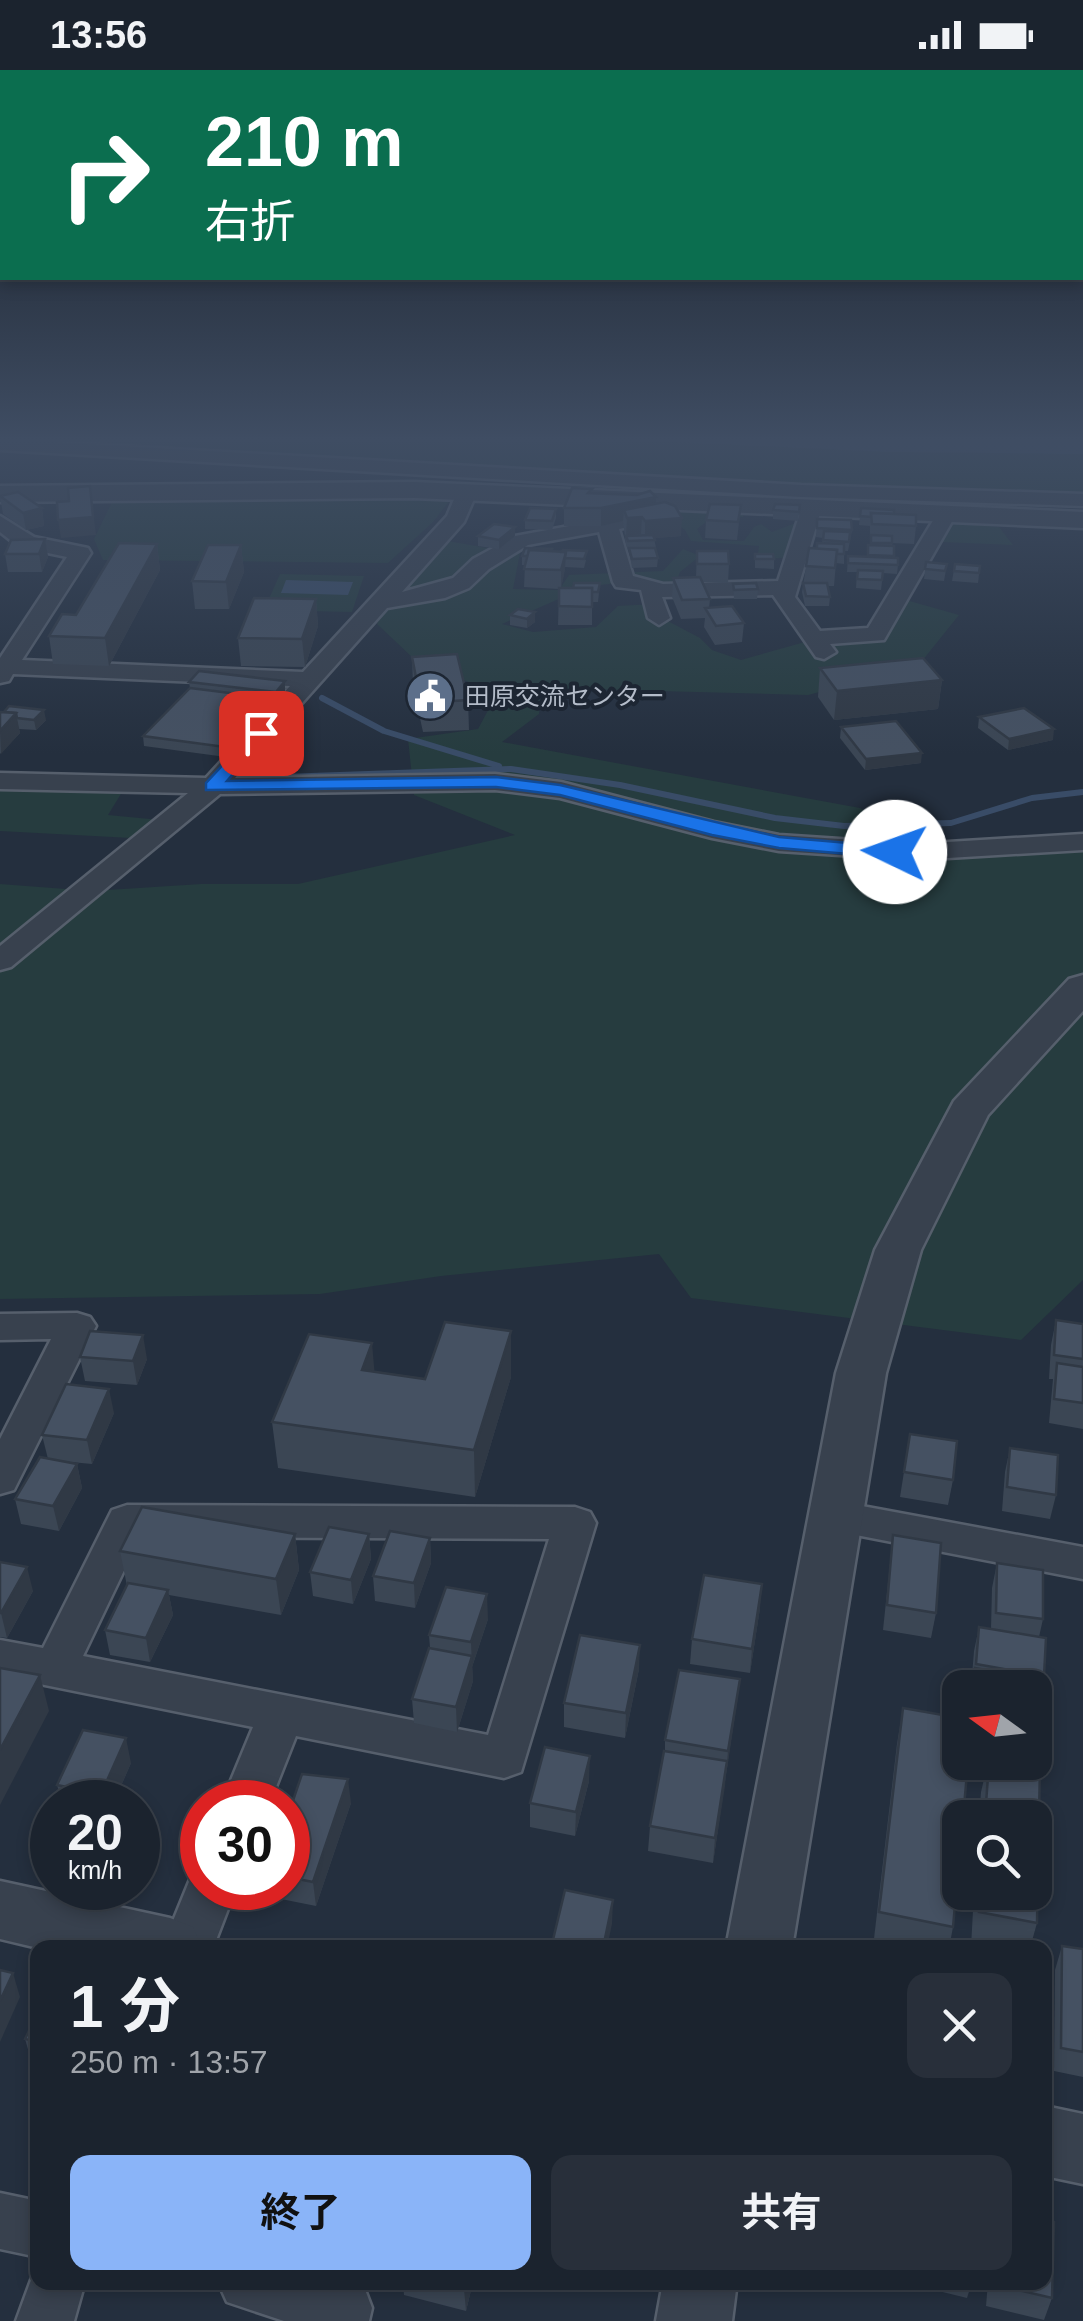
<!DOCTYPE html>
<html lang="ja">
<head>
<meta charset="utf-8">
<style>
  body { margin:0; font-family:Helvetica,"Noto Sans JP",sans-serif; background:#282f3a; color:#f1f3f6; height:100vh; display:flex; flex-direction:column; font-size:38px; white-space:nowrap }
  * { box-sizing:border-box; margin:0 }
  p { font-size:32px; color:#a0a4aa }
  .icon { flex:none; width:55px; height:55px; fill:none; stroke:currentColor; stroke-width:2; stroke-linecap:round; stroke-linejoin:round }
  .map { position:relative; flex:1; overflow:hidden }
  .side { position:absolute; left:30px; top:1870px; width:1022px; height:350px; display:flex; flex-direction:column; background:#1b232e; border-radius:20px; box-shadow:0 5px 15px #0003,0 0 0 2px #39404a }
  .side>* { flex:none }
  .top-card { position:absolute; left:0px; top:0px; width:1085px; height:210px; box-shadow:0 5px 15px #0003,0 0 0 2px #39404a; background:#0b6e4f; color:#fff; overflow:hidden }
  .needle { width:65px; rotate:285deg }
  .fabs { position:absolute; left:942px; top:1600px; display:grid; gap:20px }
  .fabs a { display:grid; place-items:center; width:110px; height:110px; border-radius:20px; background:#1b232e; box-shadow:0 5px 15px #0003,0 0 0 2px #39404a; font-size:50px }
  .speed { position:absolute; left:30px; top:1710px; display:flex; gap:20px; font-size:50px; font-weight:700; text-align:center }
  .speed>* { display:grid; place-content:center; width:130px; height:130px; border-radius:50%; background:#1b232e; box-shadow:0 5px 15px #0003,0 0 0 2px #39404a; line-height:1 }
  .speed small { font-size:25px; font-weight:400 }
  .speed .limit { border:15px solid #d22; background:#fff; color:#111 }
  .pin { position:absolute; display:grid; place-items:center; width:85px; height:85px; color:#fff; margin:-42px; border-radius:20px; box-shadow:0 5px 15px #0006 }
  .me { position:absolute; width:110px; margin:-55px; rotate:273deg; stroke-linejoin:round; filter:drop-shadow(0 0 8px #0008) }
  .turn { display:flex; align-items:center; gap:35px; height:210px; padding:0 40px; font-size:45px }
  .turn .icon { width:130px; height:130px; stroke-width:2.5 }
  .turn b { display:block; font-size:70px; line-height:85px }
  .round { display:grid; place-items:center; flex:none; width:105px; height:105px; border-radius:20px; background:#282f3a }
  .summary { display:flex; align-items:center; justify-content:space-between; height:170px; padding:0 40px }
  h1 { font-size:60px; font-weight:700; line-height:75px }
  .action { display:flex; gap:20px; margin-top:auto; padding:20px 40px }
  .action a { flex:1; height:115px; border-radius:20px; background:#8ab4f8; color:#111; font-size:40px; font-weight:700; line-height:115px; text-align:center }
  .action a+a { background:#282f3a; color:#f1f3f6 }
  .status { display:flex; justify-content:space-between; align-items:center; height:70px; padding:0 50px; background:#1b232e; direction:ltr }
  .status svg { height:28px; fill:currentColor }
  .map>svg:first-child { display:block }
  .green { fill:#263c3f }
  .water { fill:#394c67 }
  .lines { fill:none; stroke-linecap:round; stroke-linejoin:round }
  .stream { stroke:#394c67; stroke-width:6 }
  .minor-casing { stroke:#565f6c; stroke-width:5 }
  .tertiary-casing { stroke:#565f6c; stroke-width:5 }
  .minor { fill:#38414e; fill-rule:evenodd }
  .tertiary { fill:#38414e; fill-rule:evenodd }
  .wall { fill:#3b4654 }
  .shaded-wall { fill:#303945 }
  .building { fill:#455162; stroke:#303945; stroke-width:2.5 }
  .route { fill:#1a73e8; stroke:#114b97; stroke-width:2.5 }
  .labels { text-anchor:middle; stroke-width:8; stroke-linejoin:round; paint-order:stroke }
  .far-poi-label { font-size:25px; fill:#b4bcc9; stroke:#1d2633; text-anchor:start }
</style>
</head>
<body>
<div class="status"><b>13:56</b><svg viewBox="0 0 49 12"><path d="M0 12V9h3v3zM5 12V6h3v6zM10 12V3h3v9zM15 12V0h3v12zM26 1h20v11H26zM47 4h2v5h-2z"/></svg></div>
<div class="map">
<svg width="1083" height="2251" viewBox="0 0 1083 2251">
  <rect width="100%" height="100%" fill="#242f3e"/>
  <g class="green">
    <path d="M0 369H1083V429L810 421Z"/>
    <path d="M414 426 451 429 433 452 388 493 103 490 94 469 113 430Z"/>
    <path d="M744 436 743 447 710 449 697 459 703 470 744 471 754 457 761 454 772 462 793 454 806 455 793 487 757 490 759 476 691 471 685 460 669 448 670 441Z"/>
    <path d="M954 453 999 457 1013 475 942 472Z"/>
    <path d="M442 470 504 481 502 484 520 483 513 519 559 520 569 505 663 501 683 479 700 486 680 502 674 519 624 512 586 517 502 554 533 562 596 557 618 536 654 534 662 548 700 568 712 580 741 590 819 568 876 565 906 530 959 545 918 596 808 625 542 618 539 644 502 672 860 738 933 781 1083 774V1210L1021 1270 691 1228 659 1184 441 1206 320 1224 0 1229V814L92 821 201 814H298L515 765 414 725 408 669 478 659 493 631 480 617 413 588 377 554 385 537Z"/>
    <path d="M280 504 364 506 352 542 264 540Z"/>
    <path d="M0 710 127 714 108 745 171 751 150 769 0 761Z"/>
  </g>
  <g class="water">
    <path d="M608 369H1083V384L889 382Z"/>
    <path d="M286 510 353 512 348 525 281 523Z"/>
  </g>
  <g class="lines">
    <g class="stream">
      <path d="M322 628 384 661 499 696"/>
      <path d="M225 709 511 699 620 715 775 748 844 756 951 753 1032 728 1083 722"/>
    </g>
    <g class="minor-casing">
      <g id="minor">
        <path d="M0 369 801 415 1083 424V436L801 427 0 380Z"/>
        <path d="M467 416 477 422 464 452 402 522 453 508 473 489 515 466 656 440 666 433 676 439 672 448 619 459 633 506 663 514 778 511 801 440 811 434 821 440 795 527 820 561 868 558 937 444 944 442 954 448 884 570 830 574 836 582 824 589 816 587 773 525 662 527 670 548 659 555 648 548 641 520 616 517 613 512 599 462 528 475 489 499 469 518 445 528 387 538 235 708 495 704 561 712 714 752 779 765 915 774 1083 764V780L915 790 779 781 712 768 560 728 495 720 220 724 11 897 0 900V876L188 723 0 719V703L206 708 290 616 13 604 9 611 0 613V588L67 487 19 477 0 462V446L34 467 88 478 91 483 22 590 303 602 447 446 457 422Z"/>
        <path d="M77 1243 90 1247 96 1256 14 1420 0 1424V1369L51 1269 0 1270V1244Z"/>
        <path d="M835 1431 1083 1477V1509L820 1458 814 1447 820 1436Z"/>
        <path d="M127 1435 575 1437 590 1442 596 1453 521 1702 504 1708 296 1666 270 1732H222L253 1657 0 1606V1570L43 1578 112 1440ZM140 1467 549 1469 488 1665 83 1586Z"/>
        <path d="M202 1799V1818H236L213 1878H162L193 1802Z"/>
        <path d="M0 2123 38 2131V2187L0 2179Z"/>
        <path d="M38 2191V2212H85L74 2251H16Z"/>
        <path d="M218 2212H352L364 2217 372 2238 369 2251H284L227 2232Z"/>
      </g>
    </g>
    <g class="tertiary-casing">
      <g id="tertiary">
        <path d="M414 412 1083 442V458L414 428 0 432V416Z"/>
        <path d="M1083 905V941L988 1045 921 1180 886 1303 792 1878H726L836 1303 875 1180 954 1031 1069 909Z"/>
        <path d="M0 1811 170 1848 193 1857 202 1878H38L0 1869Z"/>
        <path d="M1045 2036 1083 2044V2114L1045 2106Z"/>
        <path d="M663 2212H737L732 2251H656Z"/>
      </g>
    </g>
    <use href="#minor" class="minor"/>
    <use href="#tertiary" class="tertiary"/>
  </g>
  <g class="wall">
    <path d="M592 419V423L656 427V433L681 466 654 468 658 488 657 497 632 498 629 480H628L626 475 623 451 601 456H564V438Z"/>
    <path d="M0 426 42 438 44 456 26 460 3 444Z"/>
    <path d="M741 435 737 470 705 468 706 450Z"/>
    <path d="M800 435 798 451 773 449V440Z"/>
    <path d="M861 438 894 444 916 456 914 474 892 473 894 488 898 495 897 504 883 503 881 520 856 518 857 502H847L848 486 867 487 868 475H870V456L859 455Z"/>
    <path d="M556 439V448L552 460 525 459V450Z"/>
    <path d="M817 449 852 460 848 481H844V494L836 493 834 516H828L830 527 829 536H805L802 522 809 478 817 479 822 473 823 468 816 467Z"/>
    <path d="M515 457V466L499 479 478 476V466Z"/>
    <path d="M45 469 48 487 42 502H8L5 484Z"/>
    <path d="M157 474 160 500 109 596 53 594 49 566 76 545Z"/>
    <path d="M241 475 244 502 229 539H195L192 511Z"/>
    <path d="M563 480 586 490 584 498 565 497 561 518H573L600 513 598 532H592V555H558L559 519 524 517 525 495H522V486L552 481 562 482Z"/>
    <path d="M697 481 729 494 728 513 703 512 710 529 709 538 744 553 742 572 715 575 704 557 705 548 681 549 672 527 673 508 696 507Z"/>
    <path d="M755 484 774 489V499L755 498Z"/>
    <path d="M926 492 947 494 944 511 924 509Z"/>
    <path d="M955 494 980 496 978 513 952 511Z"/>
    <path d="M733 514 758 519 757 529H734Z"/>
    <path d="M316 529 318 556 305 597 241 596 238 568Z"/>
    <path d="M535 542V552L527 558 510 555V545Z"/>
    <path d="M412 587 468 630 469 660 423 662 413 616Z"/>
    <path d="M820 598 942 610 938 639 834 650 818 627Z"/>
    <path d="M189 612 285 621 276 632 269 631 270 638 226 687 144 676 143 666 190 618Z"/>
    <path d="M0 642 46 650 36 660 19 659 20 663 0 684Z"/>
    <path d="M979 647 1053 670 1008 680 978 658Z"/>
    <path d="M841 657 921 693 865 700 840 668Z"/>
    <path d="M1056 1250 1083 1254V1359L1049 1353 1053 1309H1049L1051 1275Z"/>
    <path d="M511 1261V1307L475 1427 278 1398 272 1352 374 1302 425 1309Z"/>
    <path d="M80 1287 147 1289 137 1315 85 1311Z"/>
    <path d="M114 1343 92 1394 60 1391 77 1394 82 1418 59 1461 21 1454 15 1429 48 1389 42 1365Z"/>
    <path d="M910 1364 953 1410 948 1435 900 1427Z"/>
    <path d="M1010 1378 1056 1425 1050 1449 1002 1441 1005 1402Z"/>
    <path d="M295 1464 299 1500 281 1545 169 1525 173 1545 150 1592 110 1585 105 1560 127 1516 120 1481Z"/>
    <path d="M369 1464 371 1489 353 1534 313 1526 310 1502Z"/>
    <path d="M893 1465 936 1543 931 1568 883 1560Z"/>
    <path d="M430 1468 431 1493 415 1538 375 1531 373 1506Z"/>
    <path d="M0 1492 33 1521 7 1568 0 1567Z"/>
    <path d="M997 1493 1043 1549 1039 1567 1044 1606 1041 1649 1035 1674V1618H971L974 1581 979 1557 991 1559 992 1518Z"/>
    <path d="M760 1538 750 1603 690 1594 692 1569Z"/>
    <path d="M488 1549 472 1597 473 1611 457 1662 414 1653 412 1629 430 1578 429 1565Z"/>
    <path d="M639 1599 625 1668 564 1657V1633Z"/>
    <path d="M740 1609 713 1793 648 1781 650 1756 665 1681V1670Z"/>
    <path d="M903 1638 953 1857 949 1878 873 1877 897 1674Z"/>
    <path d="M988 1692H1028L1040 1695 1037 1853 1030 1878 971 1877 974 1822H1035V1748H979L981 1722Z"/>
    <path d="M131 1693 114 1732H62L57 1715Z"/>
    <path d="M589 1711 575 1766 530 1757V1733Z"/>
    <path d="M351 1733 316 1836 271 1827 269 1818H288V1745Z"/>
    <path d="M1062 1876 1083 1879V2007L1054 2001 1055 1900Z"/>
    <path d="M38 1942V1994L32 1993 25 1969Z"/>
    <path d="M403 2212H473L466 2241 404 2225Z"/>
    <path d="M910 2212H972L967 2228 910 2214Z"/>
    <path d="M988 2212H1045L1052 2228 1044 2250 986 2236Z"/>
  </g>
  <g class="shaded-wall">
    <path d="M90 416 96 465 61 468 58 450Z"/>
    <path d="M656 427V444L642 447 641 464 626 466 627 448 624 440 623 451 601 456V438Z"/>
    <path d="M42 438 44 456 26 460 23 443Z"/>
    <path d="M682 448 681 466 645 469V451Z"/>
    <path d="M515 457V466L499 479V470Z"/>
    <path d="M45 469 48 487 42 502 39 484Z"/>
    <path d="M157 474 160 500 109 596 105 568Z"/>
    <path d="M241 475 244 502 229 539 226 512Z"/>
    <path d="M566 482 565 500 561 519V500Z"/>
    <path d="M316 529 318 556 305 597 302 569Z"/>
    <path d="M535 542V552L527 558V549Z"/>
    <path d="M942 610 938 639 834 650 837 621Z"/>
    <path d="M285 611V621L276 632V622Z"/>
    <path d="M269 628 270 638 226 687 225 677Z"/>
    <path d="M44 640 46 650 36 660 34 650Z"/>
    <path d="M16 643 20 663 1 684 0 661Z"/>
    <path d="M1054 659 1053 670 1008 680 1009 669Z"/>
    <path d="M922 683 921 693 865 700 866 689Z"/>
    <path d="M511 1261V1307L475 1427 474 1380Z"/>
    <path d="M143 1265 147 1289 137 1315 133 1291Z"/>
    <path d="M372 1273 376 1319 362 1300Z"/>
    <path d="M109 1319 114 1343 92 1394 87 1370Z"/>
    <path d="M77 1394 82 1418 59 1461 53 1436Z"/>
    <path d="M295 1464 299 1500 281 1545 276 1509Z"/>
    <path d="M369 1464 371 1489 353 1534 351 1510Z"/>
    <path d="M430 1468 431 1493 415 1538 414 1513Z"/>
    <path d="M27 1497 33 1521 7 1568 1 1543Z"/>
    <path d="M762 1514 760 1538 750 1603 752 1579Z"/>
    <path d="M168 1520 173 1545 150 1592 146 1568Z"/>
    <path d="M487 1524 488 1549 472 1597 471 1572Z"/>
    <path d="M640 1575 639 1599 625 1668 626 1643Z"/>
    <path d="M472 1586 473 1611 457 1662 456 1637Z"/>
    <path d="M40 1605 49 1641 0 1735V1680Z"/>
    <path d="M740 1609 737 1634 726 1705 728 1681Z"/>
    <path d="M126 1668 131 1693 114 1732H103L101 1724Z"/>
    <path d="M590 1686 589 1711 575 1766 576 1742Z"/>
    <path d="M727 1691 725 1716 713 1793 715 1768Z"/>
    <path d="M348 1709 351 1733 316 1836 313 1812Z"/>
    <path d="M613 1830 612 1854 607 1878H603Z"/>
    <path d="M13 1903 20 1927 0 1972V1931Z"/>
    <path d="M466 2212H473L466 2241 464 2219Z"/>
  </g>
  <g class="building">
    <path d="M90 416 93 447 58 450 57 432 69 431 68 418Z"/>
    <path d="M572 418 592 419 588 423 637 425 650 421 656 427 601 438H564Z"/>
    <path d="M18 422 42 438 23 443 0 426Z"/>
    <path d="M665 432 675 436 682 448 645 451 642 447 627 448 624 440Z"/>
    <path d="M710 434 741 435 738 452 706 450Z"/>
    <path d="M775 434 800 435 799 442 773 440Z"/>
    <path d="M530 438 556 439 552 451 525 450Z"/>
    <path d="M861 438 894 440V444L871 443V447L860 446Z"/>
    <path d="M871 443 916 445V456L872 454Z"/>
    <path d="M817 449 851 450 852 460 817 458Z"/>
    <path d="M494 454 515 457 499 470 478 466Z"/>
    <path d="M824 461 850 462 849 472 823 470Z"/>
    <path d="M653 465 655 470 628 471 626 466Z"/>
    <path d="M871 465 892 466V473H871Z"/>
    <path d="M45 469 39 484H5L11 470Z"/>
    <path d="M119 473 157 474 105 568 49 566 62 544 76 545Z"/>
    <path d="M817 473 844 474V484H837V480L817 479Z"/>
    <path d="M208 475H241L226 512 192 511Z"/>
    <path d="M868 475 894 476V486L868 485Z"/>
    <path d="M525 478 552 479 551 481 529 480 528 486H522Z"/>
    <path d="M629 478H655L658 488 632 489Z"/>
    <path d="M809 478 837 480 835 498 806 496Z"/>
    <path d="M529 480 566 482 561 500 524 499Z"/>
    <path d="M563 480 587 481 584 489 565 488 566 482H562Z"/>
    <path d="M697 481H728L729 494H697Z"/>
    <path d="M755 484H773L774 489H755Z"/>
    <path d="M848 486 898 488V495L848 493Z"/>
    <path d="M926 492 947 494 945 501 925 499Z"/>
    <path d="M955 494 980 496 979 503 954 501Z"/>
    <path d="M858 500 883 501 882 510 857 509Z"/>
    <path d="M700 507 710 529 682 530 673 508Z"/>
    <path d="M574 513H600L598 522H592V518H573Z"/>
    <path d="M756 513 758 519 734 520 733 514Z"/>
    <path d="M803 513H827L830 527 806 526Z"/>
    <path d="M559 518H592V537L559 536Z"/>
    <path d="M254 528 316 529 302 569 238 568Z"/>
    <path d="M732 536 744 553 716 556 705 538Z"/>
    <path d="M518 539 535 542 527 549 510 545Z"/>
    <path d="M457 584 468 630 421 633 412 587Z"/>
    <path d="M923 588 942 610 837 621 820 598Z"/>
    <path d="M199 601 285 611 276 622 189 612Z"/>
    <path d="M190 618 269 628 225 677 143 666Z"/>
    <path d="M9 636 44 640 34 650 17 648 16 643 4 642Z"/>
    <path d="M1024 638 1054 659 1009 669 979 647Z"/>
    <path d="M0 642 16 643 0 661Z"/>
    <path d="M896 651 922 683 866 689 841 657Z"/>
    <path d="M1056 1250 1083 1254V1289L1054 1285Z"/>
    <path d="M445 1252 511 1261 474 1380 272 1352 309 1264 372 1273 362 1300 425 1309Z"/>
    <path d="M90 1261 143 1265 133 1291 80 1287Z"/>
    <path d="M1057 1293 1083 1297V1333L1054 1329Z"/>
    <path d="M66 1314 109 1319 87 1370 42 1365Z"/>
    <path d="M910 1364 957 1371 953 1410 904 1402Z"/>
    <path d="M1010 1378 1058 1385 1056 1425 1007 1417Z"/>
    <path d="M40 1387 77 1394 53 1436 15 1429Z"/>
    <path d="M142 1437 295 1464 276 1509 120 1481Z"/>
    <path d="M329 1457 369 1464 351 1510 310 1502Z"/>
    <path d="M390 1461 430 1468 414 1513 373 1506Z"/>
    <path d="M893 1465 941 1473 936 1543 887 1535Z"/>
    <path d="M0 1492 27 1497 1 1543H0Z"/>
    <path d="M997 1493 1043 1500V1549L996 1543Z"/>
    <path d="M704 1505 762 1514 752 1579 692 1569Z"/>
    <path d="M128 1513 168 1520 146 1568 105 1560Z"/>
    <path d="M446 1517 487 1524 471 1572 429 1565Z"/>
    <path d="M979 1557 1046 1568 1044 1606 976 1594Z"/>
    <path d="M580 1565 640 1575 626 1643 564 1633Z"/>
    <path d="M429 1578 472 1586 456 1637 412 1629Z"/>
    <path d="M0 1598 40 1605 0 1680Z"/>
    <path d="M975 1598 1044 1611 1041 1649 1035 1648V1618H974Z"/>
    <path d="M679 1600 740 1609 728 1681 665 1670Z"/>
    <path d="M903 1638 960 1648V1692H968L963 1748H960V1779L953 1857 879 1842Z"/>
    <path d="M83 1660 126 1668 101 1724 57 1715Z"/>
    <path d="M545 1677 590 1686 576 1742 530 1733Z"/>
    <path d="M664 1681 727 1691 715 1768 650 1756Z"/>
    <path d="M989 1692H1028L1040 1695 1037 1853 979 1842 981 1822H1035V1748H985Z"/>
    <path d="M302 1704 348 1709 313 1812 288 1807V1745Z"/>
    <path d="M565 1820 613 1830 603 1878H551Z"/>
    <path d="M1062 1876 1083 1879V1982L1061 1978Z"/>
    <path d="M0 1900 13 1903 0 1931Z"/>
    <path d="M38 1942V1972L25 1969Z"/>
    <path d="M1045 2150 1054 2152 1052 2228 993 2214V2212H1045Z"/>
    <path d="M439 2212H466L464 2219Z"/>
  </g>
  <linearGradient id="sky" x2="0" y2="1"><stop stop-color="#141a22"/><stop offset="0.54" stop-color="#3f4d63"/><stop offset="1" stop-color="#3f4d63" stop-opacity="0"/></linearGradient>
  <rect width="1083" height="684" fill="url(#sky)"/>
  <path class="route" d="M261 658 269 663 227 711 496 707 560 715 779 767 895 777 904 782 895 788 779 778 712 765 560 725 496 717 206 720V713L255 660Z"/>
  <defs>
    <g id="civic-disc" transform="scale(2.5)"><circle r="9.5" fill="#5c6f8a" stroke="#1d2633"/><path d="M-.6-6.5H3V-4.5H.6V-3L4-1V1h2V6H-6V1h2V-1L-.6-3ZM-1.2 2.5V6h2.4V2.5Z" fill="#fff"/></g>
  </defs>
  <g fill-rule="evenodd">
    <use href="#civic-disc" x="430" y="626"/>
  </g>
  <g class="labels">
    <g class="far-poi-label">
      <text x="465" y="635">田原交流センター</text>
    </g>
  </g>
</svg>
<div class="fabs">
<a><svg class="needle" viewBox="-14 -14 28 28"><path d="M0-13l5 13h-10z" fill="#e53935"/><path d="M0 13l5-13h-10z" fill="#a0a4aa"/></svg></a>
<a><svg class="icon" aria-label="search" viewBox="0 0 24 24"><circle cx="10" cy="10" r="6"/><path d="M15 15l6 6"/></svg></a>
</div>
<div class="speed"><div>20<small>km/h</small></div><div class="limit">30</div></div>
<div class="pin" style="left:261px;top:663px;background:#d93025"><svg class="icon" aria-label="arrive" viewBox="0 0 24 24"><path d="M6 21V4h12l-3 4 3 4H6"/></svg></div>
<svg class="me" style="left:895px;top:782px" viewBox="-20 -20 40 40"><circle r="19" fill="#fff"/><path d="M0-13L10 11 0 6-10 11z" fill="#1a73e8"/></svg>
<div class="top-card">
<div class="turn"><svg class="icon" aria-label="right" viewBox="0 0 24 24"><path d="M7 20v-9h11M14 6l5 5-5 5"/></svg><div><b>210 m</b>右折</div></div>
</div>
<section class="side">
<div class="summary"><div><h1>1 分</h1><p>250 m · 13:57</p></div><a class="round"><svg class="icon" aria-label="close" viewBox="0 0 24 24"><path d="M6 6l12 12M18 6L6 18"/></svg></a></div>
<div class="action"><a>終了</a><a>共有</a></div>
</section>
</div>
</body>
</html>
